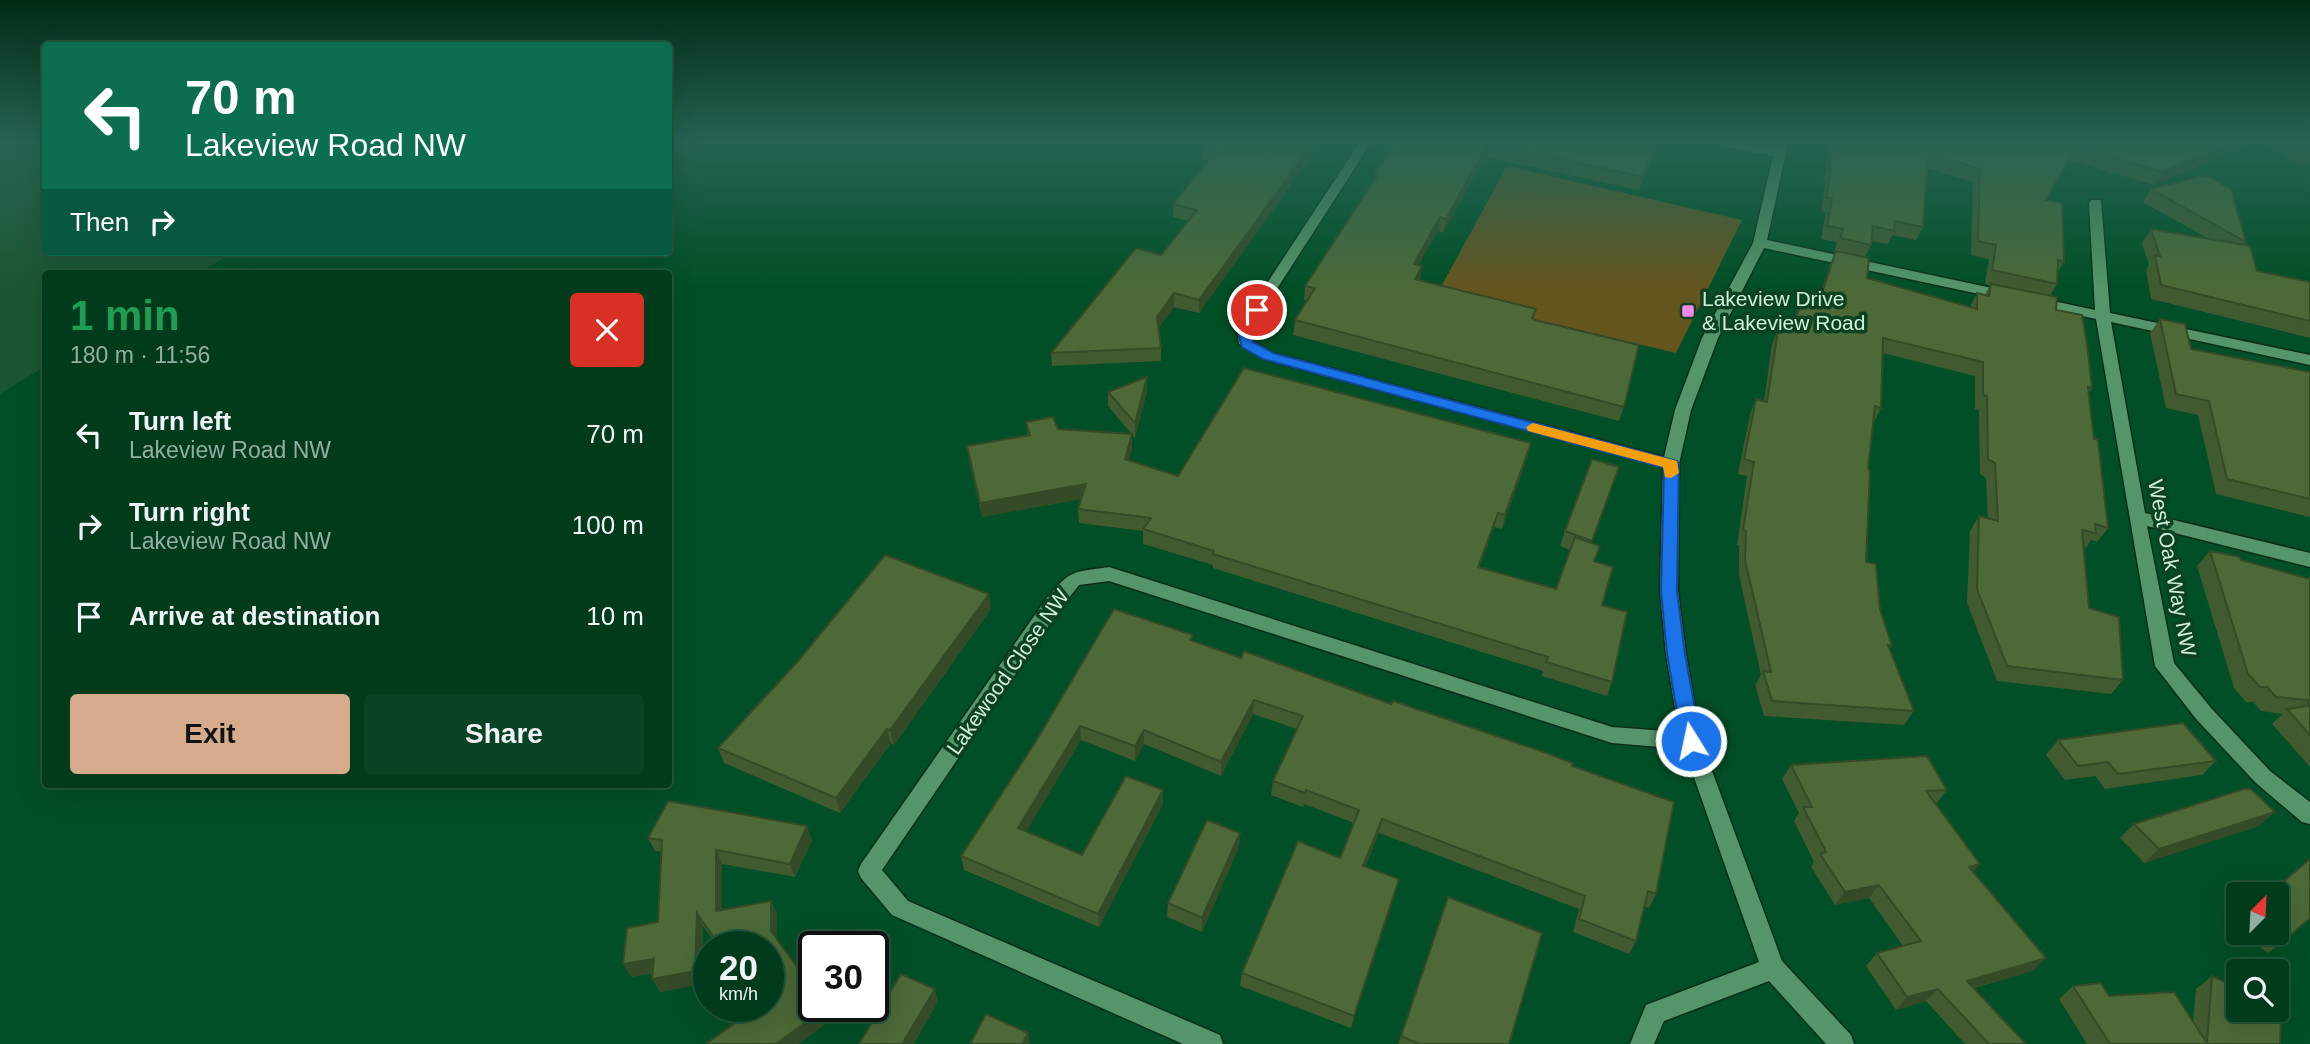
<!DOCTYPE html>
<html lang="en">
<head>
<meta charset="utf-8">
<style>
  body { margin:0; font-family:Helvetica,sans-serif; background:#0a4225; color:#f1f3f6; height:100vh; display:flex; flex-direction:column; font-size:26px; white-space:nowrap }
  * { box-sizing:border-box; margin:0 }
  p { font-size:23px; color:#95ada3 }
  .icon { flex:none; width:38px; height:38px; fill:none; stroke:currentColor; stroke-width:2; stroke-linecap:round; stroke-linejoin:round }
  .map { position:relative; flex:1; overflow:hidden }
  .panel { position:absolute; left:42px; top:270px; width:630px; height:518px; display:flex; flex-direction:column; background:#003b1c; border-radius:7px; box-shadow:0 7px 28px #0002,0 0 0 2px #22553b }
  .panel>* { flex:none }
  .top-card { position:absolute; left:42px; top:42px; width:630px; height:214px; border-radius:7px; box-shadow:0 7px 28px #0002,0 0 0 2px #22553b; background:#0b6e4f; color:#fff; overflow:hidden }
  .needle { width:46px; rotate:24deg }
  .buttons { position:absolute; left:2226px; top:882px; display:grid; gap:14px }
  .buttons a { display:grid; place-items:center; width:63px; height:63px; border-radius:7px; background:#003b1c; box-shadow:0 7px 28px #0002,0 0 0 2px #22553b; font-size:35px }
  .speed { position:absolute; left:693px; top:931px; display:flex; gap:14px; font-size:35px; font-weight:700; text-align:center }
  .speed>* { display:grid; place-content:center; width:91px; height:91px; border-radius:50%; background:#003b1c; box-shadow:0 7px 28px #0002,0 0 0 2px #22553b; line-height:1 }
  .speed small { font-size:18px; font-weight:400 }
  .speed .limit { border:4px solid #111; border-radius:10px; background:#fff; color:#111 }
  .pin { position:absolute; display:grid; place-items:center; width:60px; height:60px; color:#fff; margin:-30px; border:4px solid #fff; border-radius:50%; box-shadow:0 2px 7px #0007 }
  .me { position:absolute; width:77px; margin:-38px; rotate:350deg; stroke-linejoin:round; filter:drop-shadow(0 0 5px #0008) }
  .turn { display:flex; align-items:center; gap:24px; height:147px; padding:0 28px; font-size:32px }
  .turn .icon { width:91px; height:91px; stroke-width:2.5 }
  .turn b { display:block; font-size:49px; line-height:60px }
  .then { display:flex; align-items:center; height:66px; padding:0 28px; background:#0003; gap:14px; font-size:26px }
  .round { display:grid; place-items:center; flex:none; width:74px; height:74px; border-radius:7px; background:#0a4225 }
  .summary { display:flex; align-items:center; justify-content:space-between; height:119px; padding:0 28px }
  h1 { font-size:42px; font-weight:800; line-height:52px; color:#1e9e55 }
  .cta { display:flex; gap:14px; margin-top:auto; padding:14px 28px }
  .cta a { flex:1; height:80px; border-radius:7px; background:#d6ab8b; color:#111; font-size:28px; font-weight:800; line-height:80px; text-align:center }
  .cta a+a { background:#0a4225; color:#f1f3f6 }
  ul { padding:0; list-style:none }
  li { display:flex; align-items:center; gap:21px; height:91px; padding:0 28px }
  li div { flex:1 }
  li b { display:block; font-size:26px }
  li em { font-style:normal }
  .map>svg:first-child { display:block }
  .built { fill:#1b5632 }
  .green { fill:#64551f }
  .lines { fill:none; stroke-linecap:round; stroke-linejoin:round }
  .street-casing { stroke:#0b2f19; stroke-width:3 }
  .street { fill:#549669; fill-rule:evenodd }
  .wall { fill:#415a2f; fill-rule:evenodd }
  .shaded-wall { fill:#354a26 }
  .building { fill:#4c6937; stroke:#354a26; stroke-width:2 }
  .route { fill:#1a73e8; stroke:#114b97; stroke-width:2 }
  .slow { fill:#f59e0b }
  .poi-dot { fill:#f987e8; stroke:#0c4122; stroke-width:2.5 }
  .labels { text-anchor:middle; stroke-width:7; stroke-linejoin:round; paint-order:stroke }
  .poi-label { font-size:21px; fill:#cef0d7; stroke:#0c4122; text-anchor:start }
  .street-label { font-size:21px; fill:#cef0d7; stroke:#0c4122 }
</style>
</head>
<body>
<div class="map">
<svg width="2310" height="1044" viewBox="0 0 2310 1044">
  <rect width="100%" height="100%" fill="#004f26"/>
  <path class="built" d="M0 143H45L46 252H234L199 273H46L45 366 0 394Z"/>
  <path class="green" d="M1507 166 1742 220 1676 353 1436 296Z"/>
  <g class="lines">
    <g class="street-casing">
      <path id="street" d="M1359 143H1371L1251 329 1254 342 1273 353 1664 457 1675 410 1702 338 1753 243 1773 156 1725 147 1719 143H1744L1774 149 1776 143H1788L1767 240 2095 310 2089 203 2091 200H2101L2110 313 2310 355V365L2111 322 2145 513 2310 553V567L2147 526 2174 663 2211 708 2270 771 2310 802V824L2302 822 2256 783 2197 720 2155 666 2096 319 1764 248 1718 338 1691 410 1679 464 1678 591 1686 654 1701 741 1782 961 1851 1035 1854 1044H1826L1769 981 1664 1021 1654 1044H1630L1646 1005 1759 962 1684 749 1612 743 1109 581 1079 585 1060 609 882 870 908 901 1220 1035 1223 1044H1183L892 915 861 878 858 871 861 864 1046 599C1072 569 1070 573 1109 567L1612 727 1679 732 1666 654 1660 591 1663 467 1263 359 1239 344 1237 329Z"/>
    </g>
    <use href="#street" class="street"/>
  </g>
  <g class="wall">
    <path d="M1321 143 1199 313 1174 307 1158 328 1161 348V361L1052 366 1051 353 1161 255 1188 221 1173 217V204L1208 160 1202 159V146Z"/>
    <path d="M1394 143H1659L1639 190 1485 157 1443 233 1438 231 1418 265 1419 280 1536 309 1533 319 1624 407 1619 421 1293 335 1295 320 1307 301 1304 300 1305 286 1373 182 1374 175Z"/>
    <path d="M1831 143H2310V163L2303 165 2267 145H2248L2154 185 2069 160 2046 200 2064 262 2057 273V284L2050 296 2092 388 2088 394 2108 528 2097 542 2091 540 2086 548 2084 547 2089 608 2123 680 2111 694 1997 681 1967 603 1970 531 1979 516 1988 519 1986 478 1980 474 1979 410 1975 409V376L1883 353 1881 408 1874 422H1873L1868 468 1866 562 1892 646 1889 649 1914 711 1904 725 1764 716 1755 685 1761 675 1739 575V545H1737L1747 476 1738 474 1750 414 1756 399 1764 401 1772 344 1778 330 1783 331 1789 317 1794 318 1801 301 1817 305 1830 265 1835 252H1834L1837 242 1821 239 1826 212 1821 211 1826 182 1823 181ZM1927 168 1973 182 1971 255 1989 259 1985 284 1990 285 1985 295 1977 293 1970 307 1867 278 1865 257 1871 245V241L1888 244 1892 235 1916 240 1923 227Z"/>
    <path d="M2151 189 2246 242 2244 244 2257 271 2310 282V338L2151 299 2146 270 2149 265 2142 243 2151 229 2207 238 2143 202Z"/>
    <path d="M2160 319 2191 349 2310 372V517L2216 494 2198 415 2166 408 2150 333Z"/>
    <path d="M1108 392H1147L1135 438 1108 406Z"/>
    <path d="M1026 422 1058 429 1132 434V448L1129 460 1178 476 1527 458 1502 529 1494 527 1479 568 1556 589 1570 550 1560 546 1565 531 1619 467 1592 543 1612 682 1607 696 1542 676 1543 671 1213 568V565L1143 544V531L1079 523 1078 509 1081 499 982 517 969 460 967 446 1028 436Z"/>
    <path d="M2210 551 2310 579V767L2272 724 2282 714 2261 711 2253 702H2246L2234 688 2197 566Z"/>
    <path d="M991 609 894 745 891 743 840 813 724 763 718 748Z"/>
    <path d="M1193 641 1241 658 1391 704 1572 766 1656 894 1649 908 1644 906 1636 941 1629 954 1573 932 1579 909 1379 833 1365 867 1396 892 1351 1028 1240 986 1242 973 1340 858 1354 823 1304 804 1303 807 1271 795 1273 781 1297 729 1253 714 1221 776 1144 744 1135 761 1081 740 1026 831 1082 855 1163 790V804L1099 927 964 870 961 856 1036 741Z"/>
    <path d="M2058 740 2216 761 2202 775 2105 789 2095 776 2065 780 2046 755Z"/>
    <path d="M1791 765 1947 790 1936 804 1980 864 1973 872 2033 971 1974 988 2026 1044H1965L1926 1001 1896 1010 1866 966 1877 953 1903 946 1869 898 1835 905 1811 867 1814 862 1794 821 1799 813 1782 779Z"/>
    <path d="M2134 824 2259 826 2144 863 2120 838Z"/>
    <path d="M1240 833 1239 847 1202 932 1167 917 1168 903Z"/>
    <path d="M648 838 812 840 795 877 722 864V910L771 901 777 914V939L814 1006H850L798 1044 768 1006V947H718L703 926 702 984 660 992 653 973 631 977 658 922 662 852 655 851Z"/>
    <path d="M1448 897 1509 1044H1398Z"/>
    <path d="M2238 920V930L2232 925Z"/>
    <path d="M2241 933H2277L2285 940 2268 953Z"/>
    <path d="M2212 976 2230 984 2238 978V1010L2280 1044H2087L2059 999 2073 986 2193 1022 2196 989Z"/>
  </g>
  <g class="shaded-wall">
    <path d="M1313 143H1321L1199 313V300Z"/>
    <path d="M1488 143 1485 157 1443 233 1446 219Z"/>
    <path d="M1658 143H1659L1639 190 1643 177Z"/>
    <path d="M2231 143H2250L2248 145 2154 185 2162 172Z"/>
    <path d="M2310 155V163L2303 165Z"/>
    <path d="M1440 217 1438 231 1411 278 1414 264Z"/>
    <path d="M1422 266 1420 280 1412 293 1415 279Z"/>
    <path d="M1174 293V307L1157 330V317Z"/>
    <path d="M1147 377V392L1135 438V423Z"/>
    <path d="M1132 434V448L1126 473 1125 459Z"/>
    <path d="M1531 443 1527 458 1502 529 1505 515Z"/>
    <path d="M1086 484V498L982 517 980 503Z"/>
    <path d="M1498 513 1494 527 1474 581 1478 567Z"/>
    <path d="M989 594 991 609 894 745 890 730Z"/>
    <path d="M1254 700 1253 714 1221 776V762Z"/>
    <path d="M1080 726 1081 740 1020 842 1018 828Z"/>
    <path d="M887 729 891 743 840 813 836 798Z"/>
    <path d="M1144 730V744L1135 761V746Z"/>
    <path d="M1163 790V804L1099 927 1098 914Z"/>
    <path d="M2275 812 2259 826 2144 863 2159 849Z"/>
    <path d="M1382 819 1379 833 1360 880 1363 866Z"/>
    <path d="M807 826 812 840 795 877 790 864Z"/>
    <path d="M1240 833 1239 847 1202 932V918Z"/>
    <path d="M716 850 722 864V924L716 911Z"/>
    <path d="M1980 864 1968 878 1969 867Z"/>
    <path d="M1399 879 1396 892 1351 1028 1354 1016Z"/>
    <path d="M1879 885 1869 898 1835 905 1845 892Z"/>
    <path d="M771 901 777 914V944L771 931Z"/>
    <path d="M697 913 703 926 702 984 660 992 652 979Z"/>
    <path d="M2046 958 2033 971 1954 993 1967 981Z"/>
    <path d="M654 959 661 971 631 977 623 964Z"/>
    <path d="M935 989 938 1002 914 1044H902Z"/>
    <path d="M1938 989 1926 1001 1896 1010 1907 997Z"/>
    <path d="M828 1006H850L798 1044H776Z"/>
    <path d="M1028 1033 1030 1044H1022Z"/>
  </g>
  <g class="building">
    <path d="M1205 143H1313L1199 300 1174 293 1157 317 1161 348 1051 353 1136 248 1161 255 1197 210 1173 204 1217 149 1202 146Z"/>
    <path d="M1394 143H1658L1643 177 1488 143 1446 219 1440 217 1414 264 1422 266 1415 279 1536 309 1532 318 1535 320 1639 345 1624 407 1295 320 1315 288 1305 286 1377 176 1374 175Z"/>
    <path d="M1834 143H2231L2162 172 2076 147 2046 200 2062 203 2064 262 2058 260 2057 284 1992 270 1996 245 1978 241V239L1980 169 1928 153 1923 227 1895 221 1894 231 1873 226 1871 245 1840 238 1843 229 1827 226 1832 199 1826 197 1831 168H1828Z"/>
    <path d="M2296 143H2310V151Z"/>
    <path d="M2206 175 2231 189 2246 242 2151 189Z"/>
    <path d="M2151 229 2250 246 2257 271 2310 282V321L2161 285 2155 255 2160 256Z"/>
    <path d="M1836 251 1869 258 1867 278 1977 309V293L1989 296 1991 284 2057 297 2056 310 2082 315 2087 344 2092 388 2088 387 2094 439 2098 440 2108 528 2095 524 2096 533 2082 530 2089 608 2119 617 2123 680 2007 666 1977 589 1979 516 1998 521 1995 463 1988 459 1987 396 1983 395V362L1883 338 1881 408 1875 406 1868 468 1870 471 1866 562 1876 564 1880 609 1892 646 1888 645 1914 711 1772 701 1763 671 1771 672 1745 560 1746 531 1743 530 1754 462 1744 459 1756 399 1767 402 1778 330 1785 332 1789 317 1796 319 1801 301 1818 305Z"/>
    <path d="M2160 319 2185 324 2191 349 2310 372V499L2227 479 2209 401 2176 394Z"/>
    <path d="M1244 368 1531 443 1505 515 1498 513 1478 567 1556 589 1575 537 1600 546 1594 561 1613 567 1602 605 1627 612 1612 682 1546 662 1548 657 1213 554 1214 551 1143 529 1151 518 1078 509 1086 484 980 503 967 446 1030 435 1026 422 1053 417 1058 429 1132 434 1125 459 1178 476Z"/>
    <path d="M1147 377 1135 423 1108 392Z"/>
    <path d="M1592 459 1619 467 1592 541 1565 531Z"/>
    <path d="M2210 551 2240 557 2241 560 2310 579V735L2287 709 2308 706V700L2276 697 2267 687H2260L2248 674Z"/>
    <path d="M885 555 989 594 890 730 887 729 836 798 718 748 798 661Z"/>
    <path d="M1114 609 1193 635 1190 640 1241 658 1244 651 1391 704 1393 701 1541 751 1573 763 1572 766 1674 802 1656 894 1648 891 1636 941 1579 919 1585 896 1382 819 1363 866 1399 879 1354 1016 1242 973 1298 841 1340 858 1359 810 1306 790 1305 793 1273 781 1303 716 1254 700 1221 762 1144 730 1135 746 1080 726 1018 828 1082 855 1126 776 1163 790 1098 914 961 856 1036 741Z"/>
    <path d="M2183 723 2216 761 2118 774 2108 762 2078 766 2058 740Z"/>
    <path d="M1927 756 1947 790 1926 791 1980 864 1969 867 2046 958 1967 981 2026 1044H1989L1938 989 1907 997 1877 953 1921 941 1879 885 1845 892 1820 854 1826 852 1803 807H1812L1791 765Z"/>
    <path d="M2244 789H2251L2275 812 2159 849 2134 824Z"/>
    <path d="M668 801 807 826 790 864 716 850V911L771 901V931L803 975 814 968V1006H828L776 1044H708L707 1043 759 1006H768V947H720L697 913 695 971 652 979 654 959 623 964 627 928 658 922 662 840 648 838Z"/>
    <path d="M1207 820 1240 833 1202 918 1168 903Z"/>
    <path d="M2310 859V918L2285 940 2276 933 2277 894H2269Z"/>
    <path d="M1448 897 1542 933 1509 1044H1419L1401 1036Z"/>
    <path d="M901 974 935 989 902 1044H859Z"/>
    <path d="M2212 976 2238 988V1010H2277V992L2282 994 2280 1044H2110L2073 986 2101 983 2109 996 2174 992 2207 1043Z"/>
    <path d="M986 1014 1028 1033 1022 1044H970Z"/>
  </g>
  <linearGradient id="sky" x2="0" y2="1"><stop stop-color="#002b15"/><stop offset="0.49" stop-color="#266352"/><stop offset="1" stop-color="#266352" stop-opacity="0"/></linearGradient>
  <rect width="2310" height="289" fill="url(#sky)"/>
  <path class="route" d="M1257 306 1264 310 1251 329 1253 342 1273 353 1677 461 1679 464 1677 591 1685 654 1701 741 1698 746 1691 748 1685 746 1682 741 1667 654 1661 591 1664 468 1263 359 1242 347 1237 329 1252 307Z"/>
  <path class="slow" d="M1533 423 1677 461 1679 473 1671 478 1665 477 1663 467 1528 431 1526 427Z"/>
  <rect class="poi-dot" x="1681" y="304" width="14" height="14" rx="3.5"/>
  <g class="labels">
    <g class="poi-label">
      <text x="1702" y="306">Lakeview Drive<tspan x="1702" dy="24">&amp; Lakeview Road</tspan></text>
    </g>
    <g class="street-label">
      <text transform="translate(2172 568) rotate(79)" y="7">West Oak Way NW</text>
      <text transform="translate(1008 672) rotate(-55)" y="7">Lakewood Close NW</text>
    </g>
  </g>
</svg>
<div class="buttons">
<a><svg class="needle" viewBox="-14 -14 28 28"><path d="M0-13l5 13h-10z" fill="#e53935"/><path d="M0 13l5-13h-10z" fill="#95ada3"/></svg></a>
<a><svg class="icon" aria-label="search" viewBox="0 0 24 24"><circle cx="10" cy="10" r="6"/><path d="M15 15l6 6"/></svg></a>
</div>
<div class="speed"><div>20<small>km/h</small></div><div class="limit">30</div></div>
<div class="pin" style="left:1257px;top:310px;background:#d93025"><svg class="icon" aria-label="arrive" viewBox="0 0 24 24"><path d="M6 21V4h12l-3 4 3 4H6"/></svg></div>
<svg class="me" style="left:1691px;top:741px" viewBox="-20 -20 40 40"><circle r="17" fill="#1a73e8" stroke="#fff" stroke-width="3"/><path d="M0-11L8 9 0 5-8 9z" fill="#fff"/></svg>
<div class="top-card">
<div class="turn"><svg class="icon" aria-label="left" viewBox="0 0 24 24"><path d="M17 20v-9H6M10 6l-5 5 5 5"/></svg><div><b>70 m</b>Lakeview Road NW</div></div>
<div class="then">Then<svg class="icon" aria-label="right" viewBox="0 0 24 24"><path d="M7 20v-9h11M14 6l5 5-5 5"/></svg></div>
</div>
<section class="panel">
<div class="summary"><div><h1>1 min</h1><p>180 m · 11:56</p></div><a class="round" style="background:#d93025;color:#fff"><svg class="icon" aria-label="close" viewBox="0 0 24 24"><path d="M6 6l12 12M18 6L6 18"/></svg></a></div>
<ul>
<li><svg class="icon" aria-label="left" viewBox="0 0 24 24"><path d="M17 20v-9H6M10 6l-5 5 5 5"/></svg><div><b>Turn left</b><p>Lakeview Road NW</p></div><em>70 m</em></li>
<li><svg class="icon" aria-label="right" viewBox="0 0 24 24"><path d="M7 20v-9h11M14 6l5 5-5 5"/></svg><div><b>Turn right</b><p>Lakeview Road NW</p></div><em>100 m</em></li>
<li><svg class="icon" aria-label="arrive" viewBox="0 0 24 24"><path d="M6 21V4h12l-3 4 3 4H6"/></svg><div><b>Arrive at destination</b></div><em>10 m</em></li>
</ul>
<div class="cta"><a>Exit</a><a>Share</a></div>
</section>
</div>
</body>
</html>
